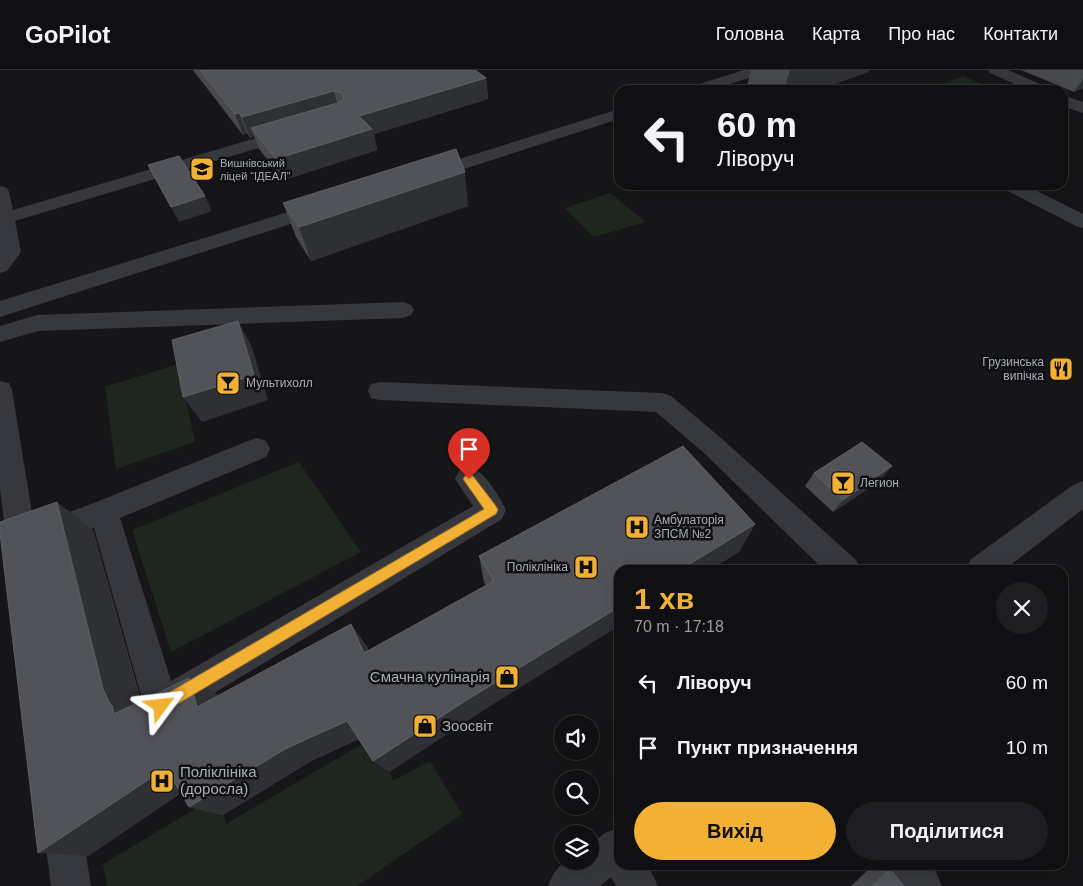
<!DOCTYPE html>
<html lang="uk">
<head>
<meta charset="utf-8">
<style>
  body { margin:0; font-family:Arial,sans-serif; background:#1e1e20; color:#f1f3f6; height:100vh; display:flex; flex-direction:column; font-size:19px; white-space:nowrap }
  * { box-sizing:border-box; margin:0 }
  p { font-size:16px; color:#9c9d9f }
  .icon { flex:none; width:28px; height:28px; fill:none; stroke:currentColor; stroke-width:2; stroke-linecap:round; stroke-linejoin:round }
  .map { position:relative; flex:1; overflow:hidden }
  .panel { position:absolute; left:614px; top:495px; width:454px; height:305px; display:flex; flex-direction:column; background:#101012; border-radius:15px; box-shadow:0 5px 20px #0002,0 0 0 1px #303032 }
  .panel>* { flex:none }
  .banner { position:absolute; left:614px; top:15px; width:454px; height:105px; border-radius:15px; box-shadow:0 5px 20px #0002,0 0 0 1px #303032; background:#101012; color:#f1f3f6; overflow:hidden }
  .buttons { position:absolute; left:554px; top:645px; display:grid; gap:10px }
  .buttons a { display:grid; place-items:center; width:45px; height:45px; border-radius:50%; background:#101012; box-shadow:0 5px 20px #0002,0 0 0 1px #303032; font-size:25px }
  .pin { position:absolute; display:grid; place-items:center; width:42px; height:42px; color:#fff; margin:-51px -21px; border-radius:50% 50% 50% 0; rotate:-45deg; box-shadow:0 0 5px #0007 }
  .pin .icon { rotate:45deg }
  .me { position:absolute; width:55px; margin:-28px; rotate:60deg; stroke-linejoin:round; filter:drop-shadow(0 0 4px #0008) }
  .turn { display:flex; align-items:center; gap:18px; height:105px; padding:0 20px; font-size:22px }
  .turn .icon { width:65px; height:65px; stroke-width:2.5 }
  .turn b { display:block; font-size:35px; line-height:42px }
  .round { display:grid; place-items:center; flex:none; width:52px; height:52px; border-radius:26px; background:#1e1e20 }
  .head { display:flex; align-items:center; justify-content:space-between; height:85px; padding:0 20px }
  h1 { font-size:30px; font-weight:600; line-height:38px; color:#f2b134 }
  .cta { display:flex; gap:10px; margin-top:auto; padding:10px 20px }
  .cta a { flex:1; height:58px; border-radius:30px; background:#f2b134; color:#111; font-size:20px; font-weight:600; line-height:58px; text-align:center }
  .cta a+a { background:#1e1e20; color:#f1f3f6 }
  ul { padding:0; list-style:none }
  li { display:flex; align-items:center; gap:15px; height:65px; padding:0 20px }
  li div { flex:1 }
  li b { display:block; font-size:19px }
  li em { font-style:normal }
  header { display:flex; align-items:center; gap:30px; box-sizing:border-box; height:70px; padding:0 25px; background:#101012; border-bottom:1px solid #303032 }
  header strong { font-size:24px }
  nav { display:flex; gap:28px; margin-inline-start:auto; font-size:18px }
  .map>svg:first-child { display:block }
  .green { fill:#1e261f }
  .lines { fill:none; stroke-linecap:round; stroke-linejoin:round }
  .minor { fill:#37383d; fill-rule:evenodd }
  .wall { fill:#47494d }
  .shaded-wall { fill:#2f3033 }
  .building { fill:#525359; stroke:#5f6168 }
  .route { fill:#f2b134; stroke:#9d7322 }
  .labels { text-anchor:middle; stroke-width:5; stroke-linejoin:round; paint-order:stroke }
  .far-poi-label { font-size:11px; fill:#a8adb8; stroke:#111113; text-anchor:start }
  .poi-label { font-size:12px; fill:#a8adb8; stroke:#111113; text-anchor:start }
  .near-poi-label { font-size:15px; fill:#a8adb8; stroke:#111113; text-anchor:start }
</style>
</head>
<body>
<header>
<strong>GoPilot</strong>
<nav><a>Головна</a><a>Карта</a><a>Про нас</a><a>Контакти</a></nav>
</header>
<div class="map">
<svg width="1083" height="816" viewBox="0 0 1083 816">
  <rect width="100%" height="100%" fill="#161618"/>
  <g class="green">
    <path d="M963 6 995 20H956L942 14Z"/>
    <path d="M610 123 646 152 594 167 565 138Z"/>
    <path d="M178 294 195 372 116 399 105 317Z"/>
    <path d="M299 392 361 482 171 582 132 460Z"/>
    <path d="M374 667 393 711 430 691 462 744 357 816H107L103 794 218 725 226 754Z"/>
  </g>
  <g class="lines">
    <g class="minor">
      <path d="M744 0H766L764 3 712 20H688L690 17Z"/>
      <path d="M988 0H1008L1047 17 1049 20H1028L990 3Z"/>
      <path d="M1062 25 1083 32V43L1062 36Z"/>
      <path d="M619 39V49L433 109 427 110 421 109 418 105 421 101Z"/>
      <path d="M293 57 299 58 301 62 299 66 15 151 21 182 7 201 0 203V116L7 118 9 122 13 140Z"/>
      <path d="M1002 115H1025L1083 144V158L1076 156 1004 119Z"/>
      <path d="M324 131 331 133 334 137 331 141 0 247V231Z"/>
      <path d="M403 232 411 235 414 240 411 245 403 248 38 261 0 272V256L37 245Z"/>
      <path d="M0 311 9 313 12 320 34 455 94 433 248 371 257 368 266 371 270 379 266 387 120 448 171 611 473 436 455 409 459 401C466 399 472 396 478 401 487 407 502 430 506 440L502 449 173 648 161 653 149 648 144 636 94 458 44 477 37 474 38 483 34 492 23 496 12 492 8 483 0 419Z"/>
      <path d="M380 312 662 323 671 326 721 368 856 490 860 500H824L703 382 656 342 380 330 371 328 368 321 371 314Z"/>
      <path d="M1083 411V439L1004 500H966L970 490 1073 415Z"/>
      <path d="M61 729 74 735 80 748 91 816H51L42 748 48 735Z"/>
      <path d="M619 758V795H648L658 816H616L611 807 600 816H548C558 791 565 791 590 791V775L605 763Z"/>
      <path d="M884 795H930L936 802 942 816H896L890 809Z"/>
    </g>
  </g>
  <g class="wall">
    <path d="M193 0H475L486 8 488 29 374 64 377 80 284 110 259 79 254 66 250 68 247 63 243 65Z"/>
    <path d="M751 0H869L868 2 817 20H755L747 16Z"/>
    <path d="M1021 0H1083V18L1074 22Z"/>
    <path d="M283 133 468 136 311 191 296 167Z"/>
    <path d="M814 403 881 410 833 442 805 416Z"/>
    <path d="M755 454 739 482 709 500H619L476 645 389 702 359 669 311 691 223 745 189 737 181 723 88 786 93 460 141 631 219 626 367 576 369 581 486 516 484 512 479 486Z"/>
    <path d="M890 799 904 816H851L868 800Z"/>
  </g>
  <g class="shaded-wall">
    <path d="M790 0H869L868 2 817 20H784Z"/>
    <path d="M486 8 488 29 374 64 377 80 284 110 276 89 359 46Z"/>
    <path d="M1083 9V18L1074 22Z"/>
    <path d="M334 21 339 41 251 58 254 66 250 68 242 47Z"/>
    <path d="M239 43 247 63 243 65 235 44Z"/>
    <path d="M465 102 468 136 311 191 299 157Z"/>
    <path d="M205 126 212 141 179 152 171 137Z"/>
    <path d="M238 251 252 277 268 330 202 352 183 327Z"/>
    <path d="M892 396 881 410 833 442 843 430Z"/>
    <path d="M57 432 93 460 142 637 114 644 109 632 103 619Z"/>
    <path d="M755 454 739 482 709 500H680Z"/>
    <path d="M619 537V556L476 645 389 702 373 691 470 628Z"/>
    <path d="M351 554 367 576 380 603 364 583Z"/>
    <path d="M189 608 220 626 197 637Z"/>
    <path d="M347 651 365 666 311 691 223 745 189 737 287 678Z"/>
    <path d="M166 698 201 709 88 786 38 783Z"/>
  </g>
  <g class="building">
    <path d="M200 0H475L486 8 359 46 372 59 276 89 251 58 341 32 344 28 342 23 334 21 242 47 239 43 235 44Z"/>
    <path d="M456 79 465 102 299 157 283 133Z"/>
    <path d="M179 86 205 126 171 137 148 95Z"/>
    <path d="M238 251 254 305 183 327 172 270Z"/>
    <path d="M862 372 892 396 843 430 814 403Z"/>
    <path d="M683 376 755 454 680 500H619V537L470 628 373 691 347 651 287 678 189 737 166 698 38 783 0 463V452L57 432 103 619 109 632 112 635 114 644 189 608 197 637 351 554 364 583 494 511 479 486Z"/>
    <path d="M890 799 904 816H872Z"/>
  </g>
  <path class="route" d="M469 405 473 406 496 436 498 440 496 444 166 641 161 643 156 641 154 636 156 630 484 439 463 409 465 406Z"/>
  <defs>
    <g id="school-square" transform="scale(1.25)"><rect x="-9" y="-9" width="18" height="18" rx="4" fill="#f2b134" stroke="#111113"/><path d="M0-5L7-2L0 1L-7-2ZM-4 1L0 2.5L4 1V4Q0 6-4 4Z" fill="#111"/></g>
    <g id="restaurant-square" transform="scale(1.25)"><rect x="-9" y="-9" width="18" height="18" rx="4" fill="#f2b134" stroke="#111113"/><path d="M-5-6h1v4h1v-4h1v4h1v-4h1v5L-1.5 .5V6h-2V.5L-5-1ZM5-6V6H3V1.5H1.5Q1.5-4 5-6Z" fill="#111"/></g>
    <g id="bar-square" transform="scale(1.25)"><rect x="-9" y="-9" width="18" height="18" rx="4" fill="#f2b134" stroke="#111113"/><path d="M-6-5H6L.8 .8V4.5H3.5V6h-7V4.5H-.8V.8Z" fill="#111"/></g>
    <g id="hospital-square" transform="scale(1.25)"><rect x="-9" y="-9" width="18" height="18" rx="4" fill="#f2b134" stroke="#111113"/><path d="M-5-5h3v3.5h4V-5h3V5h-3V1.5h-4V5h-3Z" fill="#111"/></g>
    <g id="shop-square" transform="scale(1.25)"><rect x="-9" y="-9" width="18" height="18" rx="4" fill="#f2b134" stroke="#111113"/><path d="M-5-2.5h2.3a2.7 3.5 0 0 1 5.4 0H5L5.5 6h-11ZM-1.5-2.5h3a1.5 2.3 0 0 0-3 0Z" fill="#111"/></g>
  </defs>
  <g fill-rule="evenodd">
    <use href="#school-square" x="202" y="99"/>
    <use href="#restaurant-square" x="1061" y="299"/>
    <use href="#bar-square" x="228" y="313"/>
    <use href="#bar-square" x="843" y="413"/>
    <use href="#hospital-square" x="637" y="457"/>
    <use href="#hospital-square" x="586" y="497"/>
    <use href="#shop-square" x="507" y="607"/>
    <use href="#shop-square" x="425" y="656"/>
    <use href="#hospital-square" x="162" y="711"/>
  </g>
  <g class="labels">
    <g class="far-poi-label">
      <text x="220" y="97">Вишнівський<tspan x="220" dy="13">ліцей “ІДЕАЛ”</tspan></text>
    </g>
    <g class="poi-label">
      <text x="1044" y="296" text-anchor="end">Грузинська<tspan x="1044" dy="14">випічка</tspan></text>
      <text x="246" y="317">Мультихолл</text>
      <text x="860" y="417">Легион</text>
      <text x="654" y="454">Амбулаторія<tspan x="654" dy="14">ЗПСМ №2</tspan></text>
      <text x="568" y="501" text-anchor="end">Поліклініка</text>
    </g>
    <g class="near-poi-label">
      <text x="490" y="612" text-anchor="end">Смачна кулінарія</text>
      <text x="442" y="661">Зоосвіт</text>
      <text x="180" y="707">Поліклініка<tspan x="180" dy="17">(доросла)</tspan></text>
    </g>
  </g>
</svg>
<div class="buttons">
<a><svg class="icon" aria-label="sound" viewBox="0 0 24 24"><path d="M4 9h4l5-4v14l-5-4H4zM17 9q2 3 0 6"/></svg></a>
<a><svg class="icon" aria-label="search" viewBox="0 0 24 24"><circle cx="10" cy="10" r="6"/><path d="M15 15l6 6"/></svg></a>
<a><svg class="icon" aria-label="layers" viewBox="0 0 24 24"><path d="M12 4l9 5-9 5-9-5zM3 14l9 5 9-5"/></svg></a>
</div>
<div class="pin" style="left:469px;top:409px;background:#d93025"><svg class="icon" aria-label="arrive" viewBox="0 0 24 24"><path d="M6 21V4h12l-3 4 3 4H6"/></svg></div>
<svg class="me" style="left:161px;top:636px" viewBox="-20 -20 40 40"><path d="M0-17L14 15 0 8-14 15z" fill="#f2b134" stroke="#fff" stroke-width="4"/></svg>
<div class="banner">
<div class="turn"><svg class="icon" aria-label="left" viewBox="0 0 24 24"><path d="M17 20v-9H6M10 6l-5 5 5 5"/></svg><div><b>60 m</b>Ліворуч</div></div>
</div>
<section class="panel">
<div class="head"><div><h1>1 хв</h1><p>70 m · 17:18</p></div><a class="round"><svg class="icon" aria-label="close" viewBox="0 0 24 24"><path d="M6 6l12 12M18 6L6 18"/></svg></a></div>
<ul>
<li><svg class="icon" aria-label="left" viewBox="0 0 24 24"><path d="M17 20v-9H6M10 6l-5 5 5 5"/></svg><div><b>Ліворуч</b></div><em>60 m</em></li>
<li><svg class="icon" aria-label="arrive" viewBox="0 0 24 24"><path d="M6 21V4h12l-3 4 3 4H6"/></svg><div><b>Пункт призначення</b></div><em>10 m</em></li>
</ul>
<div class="cta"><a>Вихід</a><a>Поділитися</a></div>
</section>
</div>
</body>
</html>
